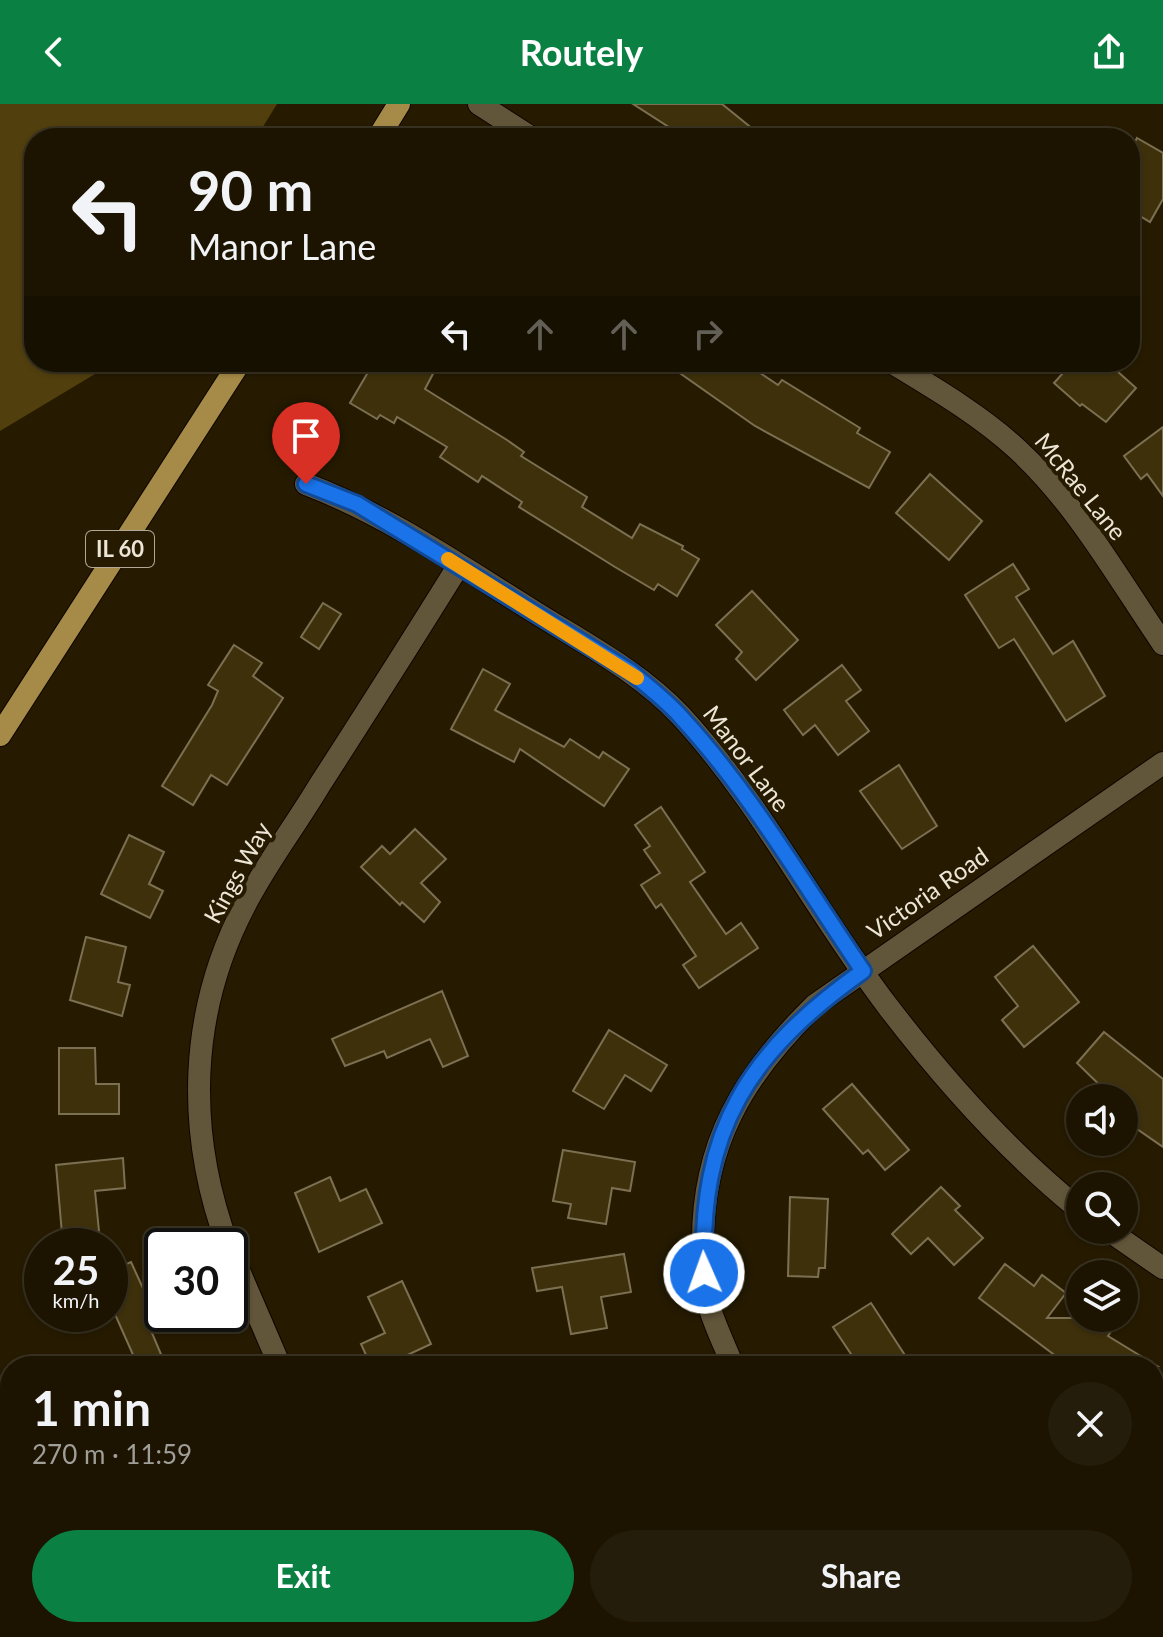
<!DOCTYPE html>
<html lang="en">
<head>
<meta charset="utf-8">
<style>
  body { margin:0; font-family:Lato,sans-serif; background:#251d0b; color:#f1f3f6; height:100vh; display:flex; flex-direction:column; font-size:30px; white-space:nowrap }
  * { box-sizing:border-box; margin:0 }
  p { font-size:26px; color:#a09e99 }
  .icon { flex:none; width:44px; height:44px; fill:none; stroke:currentColor; stroke-width:2; stroke-linecap:round; stroke-linejoin:round }
  .map { position:relative; flex:1; overflow:hidden }
  .details { position:absolute; left:0px; top:1252px; width:1164px; height:282px; display:flex; flex-direction:column; background:#1c1401; border-radius:32px 32px 0 0; box-shadow:0 2px 6px #0004,0 0 0 2px #3a3323 }
  .details>* { flex:none }
  .guide { position:absolute; left:24px; top:24px; width:1116px; height:244px; border-radius:32px; box-shadow:0 2px 6px #0004,0 0 0 2px #3a3323; background:#1c1401; color:#f1f3f6; overflow:hidden }
  .controls { position:absolute; left:1066px; top:980px; display:grid; gap:16px }
  .controls a { display:grid; place-items:center; width:72px; height:72px; border-radius:50%; background:#1c1401; box-shadow:0 2px 6px #0004,0 0 0 2px #3a3323; font-size:40px }
  .speed { position:absolute; left:24px; top:1124px; display:flex; gap:16px; font-size:40px; font-weight:700; text-align:center }
  .speed>* { display:grid; place-content:center; width:104px; height:104px; border-radius:50%; background:#1c1401; box-shadow:0 2px 6px #0004,0 0 0 2px #3a3323; line-height:1 }
  .speed small { font-size:20px; font-weight:400 }
  .speed .limit { border:4px solid #111; border-radius:12px; background:#fff; color:#111 }
  .pin { position:absolute; display:grid; place-items:center; width:68px; height:68px; color:#fff; margin:-82px -34px; border-radius:50% 50% 50% 0; rotate:-45deg; box-shadow:0 0 8px #0007 }
  .pin .icon { rotate:45deg }
  .me { position:absolute; width:88px; margin:-44px; rotate:358deg; stroke-linejoin:round; filter:drop-shadow(0 0 6px #0008) }
  .turn { display:flex; align-items:center; gap:28px; height:168px; padding:0 32px; font-size:36px }
  .turn .icon { width:104px; height:104px; stroke-width:2.5 }
  .turn b { display:block; font-size:56px; line-height:68px }
  .lanes { display:flex; align-items:center; height:76px; padding:0 32px; background:#0003; justify-content:center; gap:40px; direction:ltr }
  .lanes .off { opacity:.35 }
  .round { display:grid; place-items:center; flex:none; width:84px; height:84px; border-radius:42px; background:#251d0b }
  .overview { display:flex; align-items:center; justify-content:space-between; height:136px; padding:0 32px }
  h1 { font-size:48px; font-weight:700; line-height:60px }
  .button { display:flex; gap:16px; margin-top:auto; padding:16px 32px }
  .button a { flex:1; height:92px; border-radius:48px; background:#0b8043; color:#fff; font-size:32px; font-weight:700; line-height:92px; text-align:center }
  .button a+a { background:#251d0b; color:#f1f3f6 }
  header { display:flex; justify-content:space-between; align-items:center; height:104px; padding:0 32px; background:#0b8043; color:#fff; font-size:36px; font-weight:700 }
  .map>svg:first-child { display:block }
  .green { fill:#513f0e }
  .building { fill:#3e300b; stroke:#7c7052; stroke-width:2 }
  .lines { fill:none; stroke-linecap:round; stroke-linejoin:round }
  .minor-casing { stroke:#0e0500; stroke-width:24 }
  .primary-casing { stroke:#0e0500; stroke-width:24 }
  .minor { stroke:#62563a; stroke-width:22 }
  .primary { stroke:#a68b48; stroke-width:22 }
  .route-casing { stroke:#114b97; stroke-width:20 }
  .route { stroke:#1a73e8; stroke-width:14 }
  .slow { stroke:#f59e0b; stroke-width:14 }
  .labels { text-anchor:middle; stroke-width:8; stroke-linejoin:round; paint-order:stroke }
  .shield { fill:#261b01; stroke:#b1a996; stroke-width:2 }
  .shield-label { font-size:22px; font-weight:bold; fill:#ede6d6 }
  .street-label { font-size:24px; fill:#ede6d6; stroke:#261b01 }
</style>
</head>
<body>
<header><svg class="icon" aria-label="back" viewBox="0 0 24 24"><path d="M15 5l-7 7 7 7"/></svg>Routely<svg class="icon" aria-label="share" viewBox="0 0 24 24"><path d="M12 15V3M7 8l5-5 5 5M5 13v7h14v-7"/></svg></header>
<div class="map">
<svg width="1163" height="1533" viewBox="0 0 1163 1533">
  <rect width="100%" height="100%" fill="#261b01"/>
  <path class="green" d="M0 0H277L256 34H34V258H115L0 327Z"/>
  <g class="building">
    <path d="M633 0H722L764 34H686Z"/>
    <path d="M1137 34 1163 49V95L1150 118 1130 106V47Z"/>
    <path d="M374 258H423L435 266 425 285 507 336 524 348 521 352 587 393 582 403 632 434 640 420 683 442 682 445 699 455 677 492 658 480 654 486 615 463 519 403 522 398 482 372 478 378 440 353 447 343 397 313 394 319 380 311 377 315 350 299Z"/>
    <path d="M664 258H744L778 281 782 276 860 324 857 329 890 348 869 384 755 322Z"/>
    <path d="M1073 258H1107L1136 284 1106 318 1082 300 1080 302 1054 279Z"/>
    <path d="M1163 323V392L1147 370 1141 375 1124 352Z"/>
    <path d="M930 370 982 417 949 456 896 409Z"/>
    <path d="M1013 460 1029 485 1016 493 1053 550 1073 537 1105 592 1066 617 1014 535 999 544 965 491Z"/>
    <path d="M752 487 798 536 756 576 736 555 742 548 716 521Z"/>
    <path d="M323 499 341 510 319 545 301 533Z"/>
    <path d="M234 541 262 559 253 572 283 594 227 681 211 671 193 701 162 682 212 601 218 587 208 581Z"/>
    <path d="M842 561 861 586 846 597 869 627 838 651 815 621 803 631 784 606Z"/>
    <path d="M483 565 510 580 495 606 564 643 570 635 599 654 603 648 629 665 604 702 520 645 514 658 451 625Z"/>
    <path d="M899 661 937 722 902 745 860 687Z"/>
    <path d="M661 703 705 768 690 778 726 830 741 819 758 844 699 884 683 861 696 852 661 800 656 804 641 781 660 769 644 746 650 742 635 721Z"/>
    <path d="M415 725 446 755 421 779 440 798 424 818 402 798 400 801 361 763 382 742 390 750Z"/>
    <path d="M129 731 164 748 149 780 163 787 150 814 101 790Z"/>
    <path d="M86 833 126 843 118 878 130 881 122 912 70 896Z"/>
    <path d="M1033 842 1079 898 1024 943 1002 916 1018 902 995 873Z"/>
    <path d="M442 887 468 952 443 963 430 935 387 954 384 947 345 962 332 935Z"/>
    <path d="M609 926 667 961 651 987 625 971 604 1005 573 987Z"/>
    <path d="M1104 928 1163 975V1043L1124 1016V994H1113L1077 959Z"/>
    <path d="M59 944H95L96 980H119V1010H59Z"/>
    <path d="M852 980 909 1046 885 1066 868 1046 863 1050 823 1005Z"/>
    <path d="M563 1046 635 1058 630 1087 612 1084 606 1120 568 1114 571 1100 553 1097Z"/>
    <path d="M123 1054 125 1084 95 1087 99 1127 62 1130 56 1061Z"/>
    <path d="M330 1073 340 1097 366 1085 382 1119 319 1148 295 1089Z"/>
    <path d="M941 1083 960 1102 955 1106 983 1134 954 1161 928 1134 911 1150 892 1130Z"/>
    <path d="M790 1093 828 1095 825 1164H819L818 1173 788 1172Z"/>
    <path d="M624 1150 631 1188 601 1193 607 1224 571 1230 562 1183 537 1187 532 1164Z"/>
    <path d="M131 1158 146 1191 162 1183V1216L149 1222 166 1262H138L110 1199V1167Z"/>
    <path d="M1005 1160 1034 1182 1042 1171 1066 1189 1047 1214H1120L1108 1232 1157 1262H1069L979 1194Z"/>
    <path d="M402 1177 431 1240 384 1262H371L361 1240 385 1229 368 1193Z"/>
    <path d="M871 1199 912 1262H859L833 1223Z"/>
  </g>
  <g class="lines">
    <g class="minor-casing">
      <g id="minor">
        <path d="M479 0 532 34"/>
        <path d="M891 258C934 284 980 311 1017 345 1076 399 1118 474 1163 540"/>
        <path d="M306 380C387 411 459 461 533 507 584 539 640 568 681 612 762 700 816 809 889 904 945 977 1007 1047 1080 1106"/>
        <path d="M1108 1126 1163 1164"/>
        <path d="M228 1142C186 1029 188 909 245 801 266 760 295 722 319 682 366 609 413 535 459 461"/>
        <path d="M230 1146 280 1262"/>
        <path d="M733 1262C726 1245 718 1228 712 1211 705 1190 704 1166 703 1144 701 1040 744 971 815 901L1163 659"/>
        <path d="M904 1524 910 1533"/>
        <path d="M346 1533 347 1524"/>
      </g>
    </g>
    <g class="primary-casing">
      <g id="primary">
        <path d="M378 34 399 0"/>
        <path d="M0 631 240 258"/>
      </g>
    </g>
    <use href="#minor" class="minor"/>
    <use href="#primary" class="primary"/>
  </g>
  <g class="lines">
    <g class="route-casing">
      <path id="route" d="M306 380 357 400 631 568C647 582 666 596 681 613 751 689 805 782 863 867 748 949 699 1025 704 1169"/>
    </g>
    <use href="#route" class="route"/>
    <path class="slow" d="M448 455 637 574"/>
  </g>
  <g class="labels">
    <rect class="shield" x="86" y="427" width="68" height="36" rx="6"/>
    <g class="shield-label">
      <text x="120" y="453">IL 60</text>
    </g>
    <g class="street-label">
      <text transform="translate(1080 383) rotate(51)" y="8">McRae Lane</text>
      <text transform="translate(746 655) rotate(53)" y="8">Manor Lane</text>
      <text transform="translate(238 769) rotate(-61)" y="8">Kings Way</text>
      <text transform="translate(928 790) rotate(-35)" y="8">Victoria Road</text>
    </g>
  </g>
</svg>
<div class="controls">
<a><svg class="icon" aria-label="sound" viewBox="0 0 24 24"><path d="M4 9h4l5-4v14l-5-4H4zM17 9q2 3 0 6"/></svg></a>
<a><svg class="icon" aria-label="search" viewBox="0 0 24 24"><circle cx="10" cy="10" r="6"/><path d="M15 15l6 6"/></svg></a>
<a><svg class="icon" aria-label="layers" viewBox="0 0 24 24"><path d="M12 4l9 5-9 5-9-5zM3 14l9 5 9-5"/></svg></a>
</div>
<div class="speed"><div>25<small>km/h</small></div><div class="limit">30</div></div>
<div class="pin" style="left:306px;top:380px;background:#d93025"><svg class="icon" aria-label="arrive" viewBox="0 0 24 24"><path d="M6 21V4h12l-3 4 3 4H6"/></svg></div>
<svg class="me" style="left:704px;top:1169px" viewBox="-20 -20 40 40"><circle r="17" fill="#1a73e8" stroke="#fff" stroke-width="3"/><path d="M0-11L8 9 0 5-8 9z" fill="#fff"/></svg>
<div class="guide">
<div class="turn"><svg class="icon" aria-label="left" viewBox="0 0 24 24"><path d="M17 20v-9H6M10 6l-5 5 5 5"/></svg><div><b>90 m</b>Manor Lane</div></div>
<div class="lanes"><svg class="icon" aria-label="left" viewBox="0 0 24 24"><path d="M17 20v-9H6M10 6l-5 5 5 5"/></svg><svg class="icon off" aria-label="ahead" viewBox="0 0 24 24"><path d="M12 20V5M6 11l6-6 6 6"/></svg><svg class="icon off" aria-label="ahead" viewBox="0 0 24 24"><path d="M12 20V5M6 11l6-6 6 6"/></svg><svg class="icon off" aria-label="right" viewBox="0 0 24 24"><path d="M7 20v-9h11M14 6l5 5-5 5"/></svg></div>
</div>
<section class="details">
<div class="overview"><div><h1>1 min</h1><p>270 m · 11:59</p></div><a class="round"><svg class="icon" aria-label="close" viewBox="0 0 24 24"><path d="M6 6l12 12M18 6L6 18"/></svg></a></div>
<div class="button"><a>Exit</a><a>Share</a></div>
</section>
</div>
</body>
</html>
